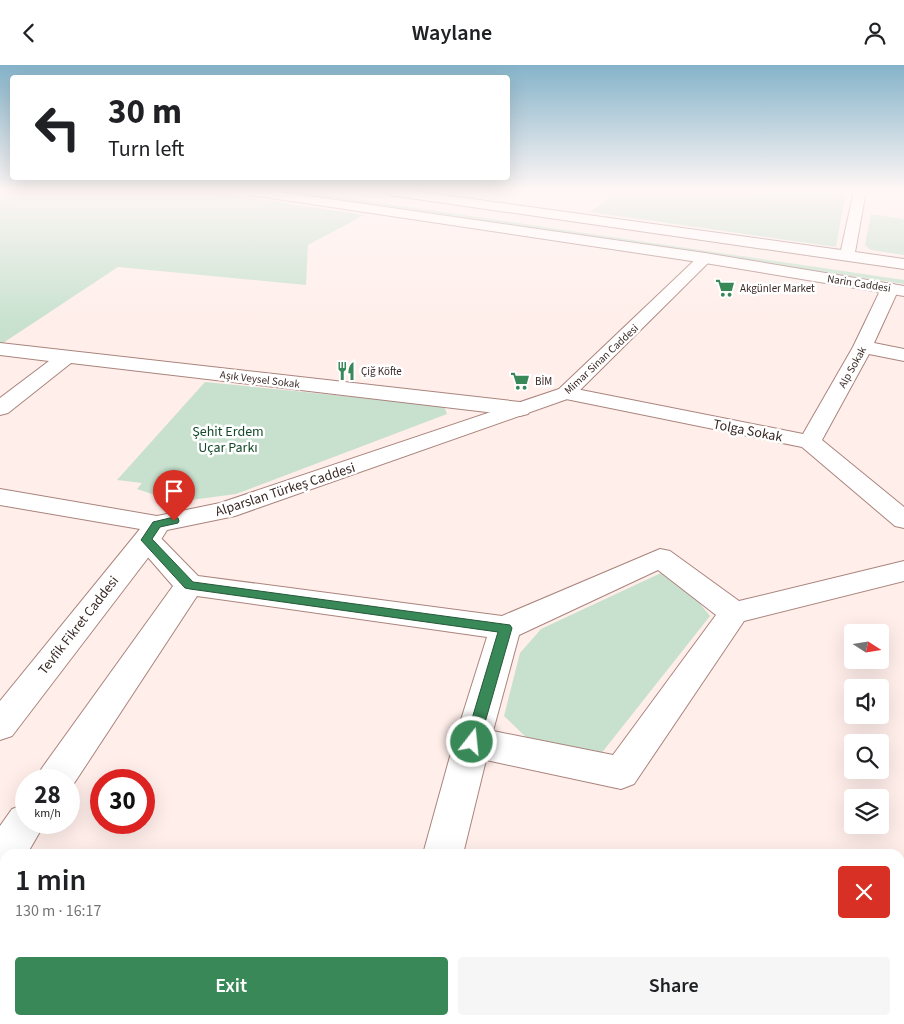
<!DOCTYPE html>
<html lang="en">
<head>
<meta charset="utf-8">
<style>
  body { margin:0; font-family:"Source Sans 3",sans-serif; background:#f6f6f6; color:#202124; height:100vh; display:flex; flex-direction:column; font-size:19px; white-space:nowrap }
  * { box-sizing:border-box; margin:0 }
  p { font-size:16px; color:#757577 }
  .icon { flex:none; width:28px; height:28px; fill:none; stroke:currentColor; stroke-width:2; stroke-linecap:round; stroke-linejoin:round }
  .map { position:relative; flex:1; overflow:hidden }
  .side { position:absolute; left:0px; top:784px; width:905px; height:176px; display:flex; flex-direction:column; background:#fff; border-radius:15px 15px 0 0; box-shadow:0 5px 20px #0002 }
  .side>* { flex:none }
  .hud { position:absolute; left:10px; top:10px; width:500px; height:105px; border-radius:5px; box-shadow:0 5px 20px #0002; background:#fff; color:#202124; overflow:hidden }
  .needle { width:32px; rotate:102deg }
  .tools { position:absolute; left:844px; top:559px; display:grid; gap:10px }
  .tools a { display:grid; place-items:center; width:45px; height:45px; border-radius:5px; background:#fff; box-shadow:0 5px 20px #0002; font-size:25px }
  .speed { position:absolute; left:15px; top:704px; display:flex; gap:10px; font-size:25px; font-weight:700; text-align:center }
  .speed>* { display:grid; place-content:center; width:65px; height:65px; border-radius:50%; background:#fff; box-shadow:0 5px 20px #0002; line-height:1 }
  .speed small { font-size:12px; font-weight:400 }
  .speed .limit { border:8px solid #d22; background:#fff; color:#111 }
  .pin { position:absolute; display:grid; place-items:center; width:42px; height:42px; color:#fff; margin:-51px -21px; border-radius:50% 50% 50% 0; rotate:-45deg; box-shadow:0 0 5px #0007 }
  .pin .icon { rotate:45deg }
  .me { position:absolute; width:55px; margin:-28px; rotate:16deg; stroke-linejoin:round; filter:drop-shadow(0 0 4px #0008) }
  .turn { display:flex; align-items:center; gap:18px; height:105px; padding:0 15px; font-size:22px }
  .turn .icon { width:65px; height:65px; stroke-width:2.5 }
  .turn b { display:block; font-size:35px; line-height:42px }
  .round { display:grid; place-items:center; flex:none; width:52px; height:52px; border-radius:5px; background:#f6f6f6 }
  .summary { display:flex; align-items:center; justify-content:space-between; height:85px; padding:0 15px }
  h1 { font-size:30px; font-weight:600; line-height:38px }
  .cta { display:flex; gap:10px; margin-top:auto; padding:10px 15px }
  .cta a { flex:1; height:58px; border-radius:5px; background:#398858; color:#fff; font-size:20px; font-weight:600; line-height:58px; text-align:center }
  .cta a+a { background:#f6f6f6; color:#202124 }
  header { display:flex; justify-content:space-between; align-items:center; height:65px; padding:0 15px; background:#fff; font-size:22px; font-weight:600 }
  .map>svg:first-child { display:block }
  .green { fill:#c7e1ce }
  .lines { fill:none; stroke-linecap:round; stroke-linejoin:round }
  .minor-casing { stroke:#aa847d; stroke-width:2 }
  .tertiary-casing { stroke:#aa847d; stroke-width:2 }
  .secondary-casing { stroke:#aa847d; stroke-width:2 }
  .minor { fill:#fff; fill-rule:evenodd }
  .tertiary { fill:#fff; fill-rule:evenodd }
  .secondary { fill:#fff; fill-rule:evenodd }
  .route { fill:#398858; stroke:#255839 }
  .labels { text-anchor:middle; stroke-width:5; stroke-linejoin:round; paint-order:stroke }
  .far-street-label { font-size:11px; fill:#392926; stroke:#fff }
  .far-poi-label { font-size:11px; fill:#392926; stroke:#fff; text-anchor:start }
  .street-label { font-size:14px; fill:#392926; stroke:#fff }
  .park-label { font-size:14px; fill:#144a2b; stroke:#fff }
</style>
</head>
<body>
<header><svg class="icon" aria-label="back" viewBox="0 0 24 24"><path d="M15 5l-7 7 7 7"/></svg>Waylane<svg class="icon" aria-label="person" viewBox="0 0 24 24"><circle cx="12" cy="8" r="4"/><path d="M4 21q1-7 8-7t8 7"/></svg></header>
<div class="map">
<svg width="904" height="959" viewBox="0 0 904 959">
  <rect width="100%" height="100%" fill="#ffeeea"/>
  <g class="green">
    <path d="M0 126H207L364 150 308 180 306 220 118 202 3 278H0Z"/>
    <path d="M284 126H301L904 215V219Z"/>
    <path d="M618 126H846L836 182 590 147Z"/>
    <path d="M871 149 904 154V190L871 185 865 180Z"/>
    <path d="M205 317 444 341 447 349 236 429 176 437 137 424 142 418 117 415Z"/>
    <path d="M663 507 692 529 710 551 600 690 531 677 504 651 520 588 541 564Z"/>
  </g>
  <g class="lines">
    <g class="minor-casing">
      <g id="minor">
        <path d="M383 126H414L841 185 854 126H866L855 187 904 194V204L389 130Z"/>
        <path d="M888 218 894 219 896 223V230L874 278 904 284V296L869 289 822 375 904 442V463L895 461 802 382 566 334 559 332 555 328 559 324 566 322 803 369 853 282 878 230 882 219Z"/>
        <path d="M0 278 520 337 528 339 531 344 528 349 520 351 71 298 8 348 0 350V333L49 296 0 290Z"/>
        <path d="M147 466 157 469 198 511 502 551 660 484 670 486 739 536 904 496V516L744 556 634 719 621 724 486 695 463 789H423L454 677 487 572 197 531 69 726V715H36L42 703 173 521 133 475 137 469ZM658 505 716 550 613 690 493 666 519 570Z"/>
        <path d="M26 739V758H45L27 789H5V812L0 814V761L12 744Z"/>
        <path d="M904 816V887L900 885V818Z"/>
        <path d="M452 955H500L502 959H454Z"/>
        <path d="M737 955H788L786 959H735Z"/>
      </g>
    </g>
    <g class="tertiary-casing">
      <path id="tertiary" d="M705 188 710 190 713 193 710 196 573 332 235 451 167 465 157 481 12 671 0 675V636L140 464 0 440V424L157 451 220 438 559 324 700 190Z"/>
    </g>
    <g class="secondary-casing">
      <path id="secondary" d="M244 126H274L705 188 904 221V231L705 198 250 130Z"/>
    </g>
    <use href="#minor" class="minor"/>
    <use href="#tertiary" class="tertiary"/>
    <use href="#secondary" class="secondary"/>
  </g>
  <linearGradient id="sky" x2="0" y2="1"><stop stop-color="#85b3c9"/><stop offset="0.48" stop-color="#fff7f6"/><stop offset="1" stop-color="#fff7f6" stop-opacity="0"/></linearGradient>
  <rect width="904" height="260" fill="url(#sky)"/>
  <path class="route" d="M174 452 178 453 179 456 178 458 160 462 152 474 193 517 510 560 512 563 478 682 472 683 467 682 465 677 498 567 190 524 185 523 141 475 153 457Z"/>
  <defs>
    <g id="supermarket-bare" transform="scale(1.5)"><path d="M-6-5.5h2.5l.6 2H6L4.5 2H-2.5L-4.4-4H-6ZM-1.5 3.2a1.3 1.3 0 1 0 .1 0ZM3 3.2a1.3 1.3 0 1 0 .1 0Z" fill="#398858" stroke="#fff" stroke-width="2.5" paint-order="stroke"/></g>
    <g id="restaurant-bare" transform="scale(1.5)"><path d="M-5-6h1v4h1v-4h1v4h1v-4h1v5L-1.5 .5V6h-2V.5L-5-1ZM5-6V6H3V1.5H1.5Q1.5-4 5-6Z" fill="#398858" stroke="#fff" stroke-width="2.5" paint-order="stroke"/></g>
  </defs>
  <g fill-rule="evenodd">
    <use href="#supermarket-bare" x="725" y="223"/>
    <use href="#restaurant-bare" x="346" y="306"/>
    <use href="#supermarket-bare" x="520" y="316"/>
  </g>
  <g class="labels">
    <g class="far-street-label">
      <text transform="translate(859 218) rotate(9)" y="4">Narin Caddesi</text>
      <text transform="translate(601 294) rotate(-43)" y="4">Mimar Sinan Caddesi</text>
      <text transform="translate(852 302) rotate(-61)" y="4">Alp Sokak</text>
      <text transform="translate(260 314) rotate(7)" y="4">Aşık Veysel Sokak</text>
    </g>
    <g class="far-poi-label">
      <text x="740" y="227">Akgünler Market</text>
      <text x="361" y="310">Çiğ Köfte</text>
      <text x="535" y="320">BİM</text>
    </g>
    <g class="street-label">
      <text transform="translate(748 365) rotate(11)" y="5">Tolga Sokak</text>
      <text transform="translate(285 424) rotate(-18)" y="5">Alparslan Türkeş Caddesi</text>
      <text transform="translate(78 560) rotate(-52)" y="5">Tevfik Fikret Caddesi</text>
    </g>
    <g class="park-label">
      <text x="228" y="371">Şehit Erdem<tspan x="228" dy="16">Uçar Parkı</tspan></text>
    </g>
  </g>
</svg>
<div class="tools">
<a><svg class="needle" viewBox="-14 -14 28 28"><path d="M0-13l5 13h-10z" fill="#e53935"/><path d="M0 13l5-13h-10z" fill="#757577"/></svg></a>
<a><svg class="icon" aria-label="sound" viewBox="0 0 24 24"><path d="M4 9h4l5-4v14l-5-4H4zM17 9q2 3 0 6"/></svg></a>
<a><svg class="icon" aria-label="search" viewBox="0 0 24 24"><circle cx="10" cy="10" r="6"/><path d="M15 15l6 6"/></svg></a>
<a><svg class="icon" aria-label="layers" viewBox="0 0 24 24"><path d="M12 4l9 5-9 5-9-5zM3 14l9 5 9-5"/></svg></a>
</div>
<div class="speed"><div>28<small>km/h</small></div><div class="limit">30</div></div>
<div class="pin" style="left:174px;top:456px;background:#d93025"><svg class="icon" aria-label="arrive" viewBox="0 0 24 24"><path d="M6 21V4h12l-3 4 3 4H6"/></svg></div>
<svg class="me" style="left:472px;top:677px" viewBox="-20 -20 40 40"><circle r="17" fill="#398858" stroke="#fff" stroke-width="3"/><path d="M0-11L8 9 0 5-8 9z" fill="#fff"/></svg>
<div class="hud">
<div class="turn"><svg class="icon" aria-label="left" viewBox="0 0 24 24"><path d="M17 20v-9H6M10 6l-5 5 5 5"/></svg><div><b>30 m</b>Turn left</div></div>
</div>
<section class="side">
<div class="summary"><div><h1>1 min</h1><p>130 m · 16:17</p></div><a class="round" style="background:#d93025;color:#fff"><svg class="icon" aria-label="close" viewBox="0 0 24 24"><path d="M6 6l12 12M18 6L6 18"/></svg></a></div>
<div class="cta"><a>Exit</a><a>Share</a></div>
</section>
</div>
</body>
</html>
